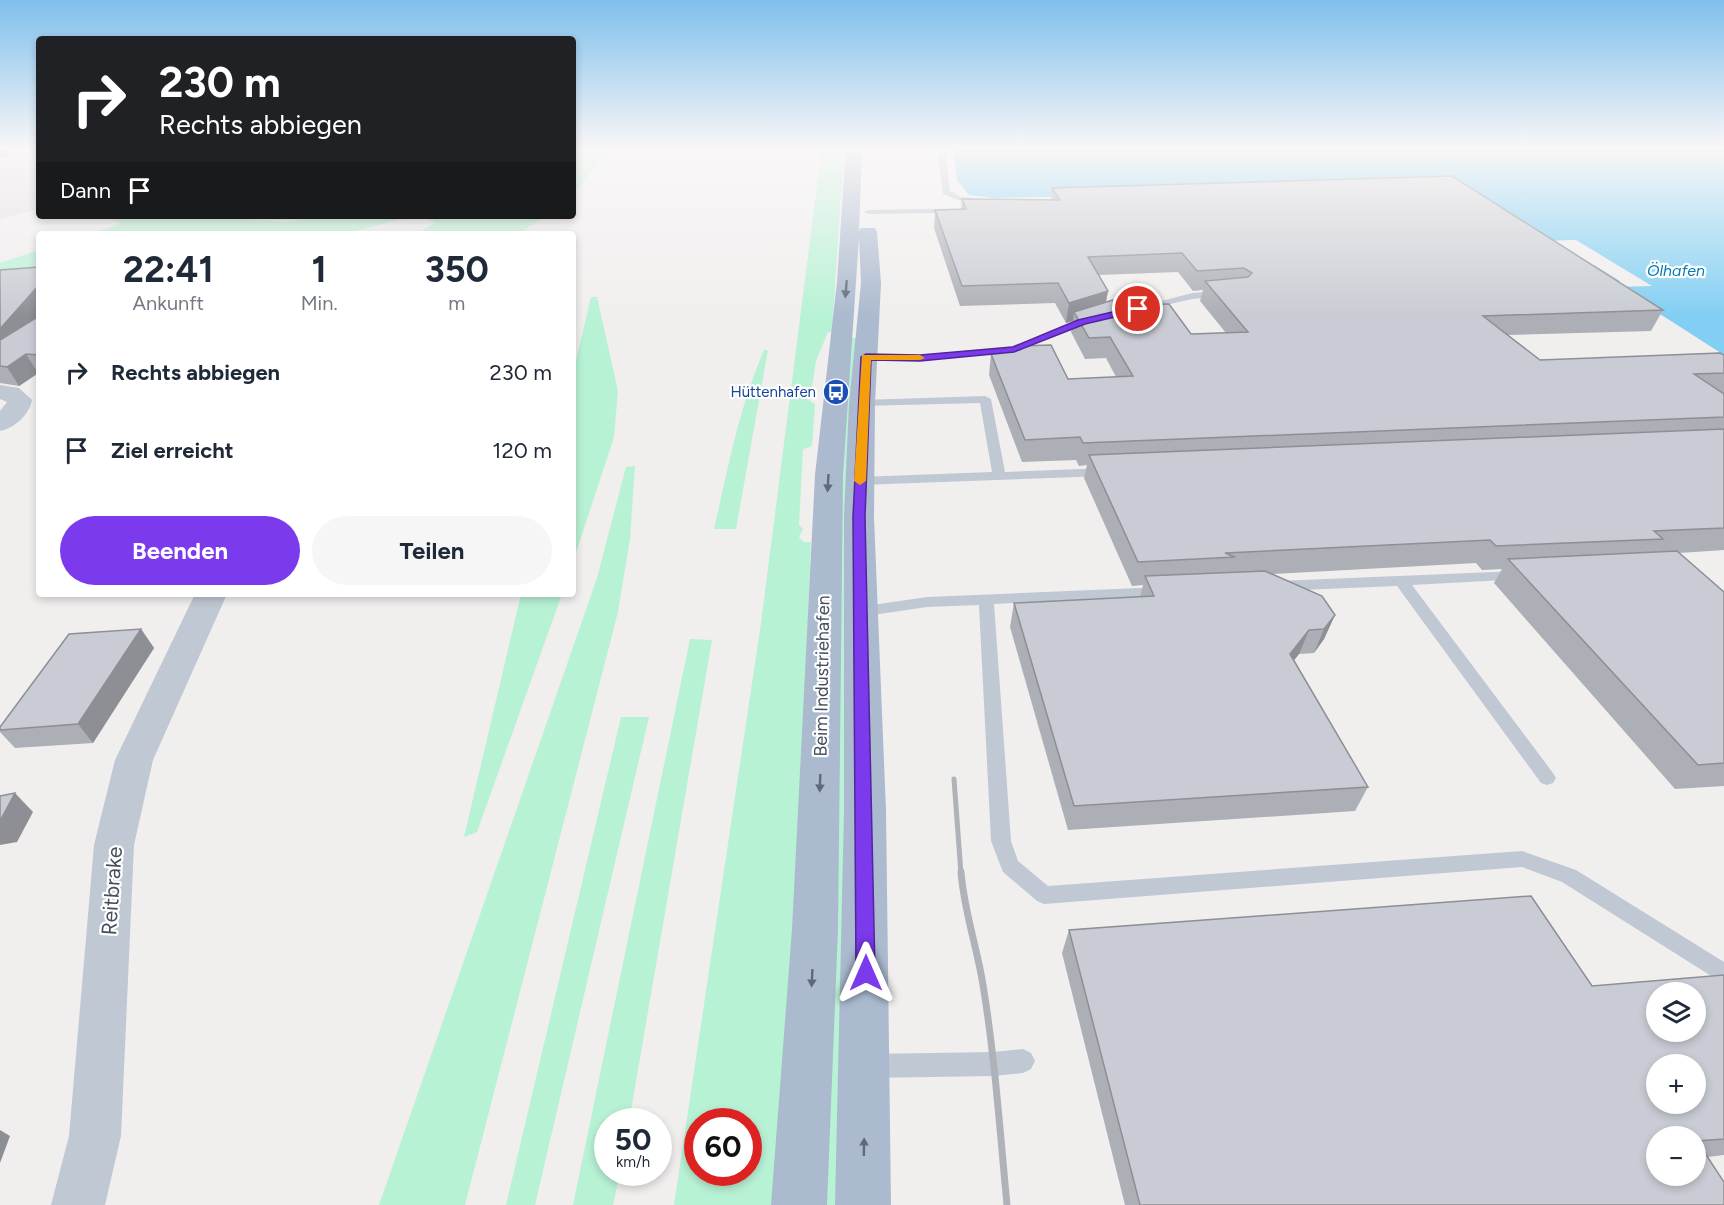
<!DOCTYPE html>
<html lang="de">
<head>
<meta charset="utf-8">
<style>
  body { margin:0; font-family:Figtree,sans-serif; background:#f6f6f7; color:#1f2937; height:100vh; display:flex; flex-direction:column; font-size:22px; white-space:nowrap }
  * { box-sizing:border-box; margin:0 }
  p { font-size:20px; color:#747a83 }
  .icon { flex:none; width:33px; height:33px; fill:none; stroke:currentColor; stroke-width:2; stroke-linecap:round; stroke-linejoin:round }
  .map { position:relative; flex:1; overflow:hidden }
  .side { position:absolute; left:36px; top:231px; width:540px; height:366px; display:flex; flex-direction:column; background:#fff; border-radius:6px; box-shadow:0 3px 9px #0003 }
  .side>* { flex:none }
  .guide { position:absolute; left:36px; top:36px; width:540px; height:183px; border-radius:6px; box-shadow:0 3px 9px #0003; background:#202124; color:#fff; overflow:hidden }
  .fabs { position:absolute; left:1646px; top:982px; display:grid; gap:12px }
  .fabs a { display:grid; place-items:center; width:60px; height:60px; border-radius:50%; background:#fff; box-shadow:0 3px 9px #0003; font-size:30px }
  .speed { position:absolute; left:594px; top:1108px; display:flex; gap:12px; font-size:30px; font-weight:700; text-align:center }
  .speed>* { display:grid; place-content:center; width:78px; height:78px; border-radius:50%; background:#fff; box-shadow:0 3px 9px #0003; line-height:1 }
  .speed small { font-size:15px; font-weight:400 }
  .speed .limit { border:9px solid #d22; background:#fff; color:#111 }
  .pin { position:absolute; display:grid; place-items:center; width:51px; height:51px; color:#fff; margin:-26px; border:3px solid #fff; border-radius:50%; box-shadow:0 2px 6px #0007 }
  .me { position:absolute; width:66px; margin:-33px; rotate:0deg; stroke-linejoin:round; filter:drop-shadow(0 0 4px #0008) }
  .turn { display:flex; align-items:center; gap:21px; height:126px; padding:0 24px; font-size:27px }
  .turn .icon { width:78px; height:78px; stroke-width:2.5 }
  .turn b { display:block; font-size:42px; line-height:51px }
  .then { display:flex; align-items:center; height:57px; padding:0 24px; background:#0003; gap:12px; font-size:22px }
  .eta { display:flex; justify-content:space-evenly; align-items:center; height:102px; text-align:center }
  .eta b { font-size:36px; font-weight:700; line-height:42px }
  .cta { display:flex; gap:12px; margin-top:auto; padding:12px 24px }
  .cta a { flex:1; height:69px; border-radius:36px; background:#7c3aed; color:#fff; font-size:24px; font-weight:700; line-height:69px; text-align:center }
  .cta a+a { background:#f6f6f7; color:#1f2937 }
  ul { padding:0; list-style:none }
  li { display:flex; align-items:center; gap:18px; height:78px; padding:0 24px }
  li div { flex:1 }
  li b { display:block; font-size:22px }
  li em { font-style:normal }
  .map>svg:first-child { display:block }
  .education { fill:#e2dfe0 }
  .green { fill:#b8f2d5; fill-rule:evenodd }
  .water { fill:#82cff3 }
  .pier { fill:#f1eeee }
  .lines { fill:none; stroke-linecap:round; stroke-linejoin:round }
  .lane { fill:#c0c8d4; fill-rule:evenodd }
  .street { fill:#c0c8d4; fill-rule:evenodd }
  .primary { fill:#abbacf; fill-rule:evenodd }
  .rail-far1 { stroke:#b0b2b9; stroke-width:5 }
  .rail { stroke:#b0b2b9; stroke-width:7 }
  .wall { fill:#adafb6; fill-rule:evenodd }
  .shaded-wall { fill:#8d8f94 }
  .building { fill:#c9ccd4; stroke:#8d8f94; stroke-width:1.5; fill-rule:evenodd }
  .oneway { fill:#5e6a7a }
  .route { fill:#7c3aed; stroke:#51269a; stroke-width:1.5 }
  .slow { fill:#f59e0b }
  .labels { text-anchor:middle; stroke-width:4.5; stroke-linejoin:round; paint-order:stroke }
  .far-transit-label { font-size:15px; fill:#164399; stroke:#fff; text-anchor:end }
  .far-water-label { font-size:16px; font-style:italic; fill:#017bb3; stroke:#fff }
  .street-label { font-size:18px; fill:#454f5d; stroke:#fff }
  .near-street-label { font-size:21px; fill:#454f5d; stroke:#fff }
</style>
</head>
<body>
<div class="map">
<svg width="1724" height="1205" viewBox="0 0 1724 1205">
  <rect width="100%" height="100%" fill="#f1eeee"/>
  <path class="education" d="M0 147H12L39 160V209L0 219Z"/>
  <g class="green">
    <path d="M573 147H608L594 169 573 194Z"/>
    <path d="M822 147H844L832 332H828L816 361 810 401 815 404 812 446 803 449 799 525 803 529 799 537 804 542H811L798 880 772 1205H674L761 623ZM698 1122H748V1173H698Z"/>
    <path d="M108 216H184L287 222 327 216H413L343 234H90L120 224Z"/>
    <path d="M423 216H546L518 234H416L435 223Z"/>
    <path d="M39 250V275L0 278V263Z"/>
    <path d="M591 297H597L618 391 614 437 573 562V373Z"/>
    <path d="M852 338H857L837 1205H827L837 544 846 395Z"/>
    <path d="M764 350H768L736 529H714C728 468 739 408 764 350Z"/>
    <path d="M635 466 630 539 618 612 465 1205H379L597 578 626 467Z"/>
    <path d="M521 594H562L477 832 464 837Z"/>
    <path d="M690 639 712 640 629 1122H608V1173H620L613 1205H573Z"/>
    <path d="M621 717H649L535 1205H506Z"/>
  </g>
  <path class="water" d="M954 147H1724V355L1479 198 1150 195 992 198 969 195 957 180Z"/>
  <path class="pier" d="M1576 240 1652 286 1612 287 1605 283 1620 281 1594 265 1579 266 1577 255 1561 245H1547L1540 241Z"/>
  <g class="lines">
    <g class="lane">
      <path d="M937 147H945L950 191 961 197 986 199V203L963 202 943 194Z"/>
      <path d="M934 209 938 211 937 213 868 214 864 212 868 210Z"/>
      <path d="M1220 291 1225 294 1223 296 1192 299 1140 311 1135 308 1192 293Z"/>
      <path d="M1087 318 1096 320 1014 352 920 361 866 360 861 357 866 354 920 355 1012 346Z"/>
      <path d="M985 396 991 399 1005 472 1106 468 1112 472 1106 476 860 485 854 481 860 477 992 472 980 403 862 406 856 403 862 400Z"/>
      <path d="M1518 571 1523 573 1525 576 1523 579 1412 585 1553 773 1556 778 1553 783 1547 785 1541 783 1397 586 1278 591 1271 586 1278 581Z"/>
      <path d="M1162 587 1167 589 1169 592 1167 595 994 604 1011 841 1018 861 1048 886 1522 851 1576 870 1724 962V984L1562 882 1522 867 1044 904 1037 901 1003 872 991 841 979 605 927 607 859 617 851 612 859 607 927 597Z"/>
      <path d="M1023 1049 1031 1053 1035 1061 1031 1069 1023 1073 994 1076 869 1078 861 1074 857 1066 861 1058 869 1054 994 1052Z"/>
    </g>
    <g class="street">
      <path d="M0 385 19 388 32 400C29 415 15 428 0 431V411L7 402 0 399Z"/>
      <path d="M195 594H227L153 760 134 845 121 1136 105 1205H51L69 1136 94 845 115 760Z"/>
    </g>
    <path class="primary" d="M846 147H862L859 231 861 228H875L877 232 881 283 875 403 874 517 886 811 891 1205H835L844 811V517L849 403 861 283 859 237 843 475 838 929 827 1205H771L792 929 815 475 837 282Z"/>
    <path class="rail-far1" d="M954 779 961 874"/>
    <path class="rail" d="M961 872C964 911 977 947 983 985 995 1058 1000 1132 1007 1205"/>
  </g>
  <g class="wall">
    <path d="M1052 188 1663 310 1651 331 1508 335 1540 360 1724 355V550L1679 553 1724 592V786L1675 789 1494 583 1502 569 1482 570 1476 563 1273 574 1335 615 1324 639 1314 653 1299 654 1294 660 1368 787 1355 811 1068 830 1010 627 1014 603 1140 597 1143 585 1132 586 1084 478 1087 465 1079 466 1076 460 1022 462 989 375 991 354 1018 350V346L1068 379 1116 377 1106 358 1085 359 1071 332 1073 321 1066 323 1055 303 960 306 934 228 935 210 961 209 962 199 1051 200ZM1178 272 1193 291 1203 290 1200 301 1226 333 1191 334 1106 302 1108 291 1099 275Z"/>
    <path d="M0 270 39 316V373L19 386 0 383Z"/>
    <path d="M141 629 154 648 93 743 15 748 0 732V727Z"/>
    <path d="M1069 930 1592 986 1724 975V1155L1707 1157 1724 1205H1125L1062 953Z"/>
  </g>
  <g class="shaded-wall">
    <path d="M0 147H7L8 156 0 158Z"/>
    <path d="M39 285V316L0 362V329Z"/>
    <path d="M1108 291 1104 311 1074 312 1073 321 1066 323 1069 303Z"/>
    <path d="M26 354 38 373 19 386 7 367Z"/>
    <path d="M1335 615 1324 639 1314 653 1324 629Z"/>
    <path d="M141 629 154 648 93 743 78 724Z"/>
    <path d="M1309 630 1299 654 1280 678 1290 654Z"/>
    <path d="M15 793 33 812 17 842 0 845V821Z"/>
    <path d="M0 1130 10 1136 0 1163Z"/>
  </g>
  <g class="building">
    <path d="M1452 176 1663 310 1483 316 1540 360 1720 353 1724 355V373L1694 374 1724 394V417L1083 443 1080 437 1025 440 991 354 1020 350 1018 346 1051 345 1068 379 1133 376 1110 337 1089 338 1074 312 1113 300 1116 305 1169 304 1191 334 1248 332 1205 281 1248 277 1252 273 1244 268 1197 271 1182 253 1088 257 1108 291 1069 303 1058 283 962 286 935 210 966 209 962 199 1060 200 1052 188Z"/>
    <path d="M39 267V285L0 329V270Z"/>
    <path d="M39 316V355L26 354 7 367 0 366V340Z"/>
    <path d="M1724 429V528L1654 531 1663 539 1496 546 1490 540 1225 553 1235 557 1138 562 1089 455Z"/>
    <path d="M1677 551 1724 592V763L1698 765 1508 559Z"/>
    <path d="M1265 571 1322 596 1335 615 1324 629 1309 630 1290 654 1368 787 1074 806 1014 603 1154 596 1145 576Z"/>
    <path d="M141 629 78 724 0 730V727L69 634Z"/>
    <path d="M15 793 0 821V796Z"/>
    <path d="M1531 896 1592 986 1724 975V1139L1697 1141 1724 1182V1205H1140L1069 930ZM1656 993H1695V1032H1656ZM1656 1065H1695V1104H1656ZM1656 1137H1695V1176H1656Z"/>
  </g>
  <defs><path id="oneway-solid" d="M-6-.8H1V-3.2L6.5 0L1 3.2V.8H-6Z" transform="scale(1.5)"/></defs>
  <g class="oneway">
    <use href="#oneway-solid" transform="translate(846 289) rotate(95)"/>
    <use href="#oneway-solid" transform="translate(828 483) rotate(93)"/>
    <use href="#oneway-solid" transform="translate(820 783) rotate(92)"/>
    <use href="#oneway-solid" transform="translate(812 978) rotate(93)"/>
    <use href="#oneway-solid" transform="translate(864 1147) rotate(-89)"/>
  </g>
  <linearGradient id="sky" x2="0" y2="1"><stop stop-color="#7fbfec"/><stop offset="0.47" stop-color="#f9f7f7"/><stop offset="1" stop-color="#f9f7f7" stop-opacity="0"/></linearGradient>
  <rect width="1724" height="316" fill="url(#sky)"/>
  <path class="route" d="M1138 306 1141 307V311L1085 324 1014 352 920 361 871 360 865 517 875 973 872 980 866 983 859 980 856 973 853 517 861 357 866 354 920 355 1013 347 1078 320Z"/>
  <path class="slow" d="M862 355H920L925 358 920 360H871L866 481 860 485 854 481Z"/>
  <defs>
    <g id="bus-disc" transform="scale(1.35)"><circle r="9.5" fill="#1a4fb4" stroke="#fff"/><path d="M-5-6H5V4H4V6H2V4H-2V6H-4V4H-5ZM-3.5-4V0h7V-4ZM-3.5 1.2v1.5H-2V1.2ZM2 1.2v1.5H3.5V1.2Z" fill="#fff"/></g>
  </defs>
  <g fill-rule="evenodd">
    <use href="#bus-disc" x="836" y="392"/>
  </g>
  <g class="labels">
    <g class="far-transit-label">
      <text x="816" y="397">Hüttenhafen</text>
    </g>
    <g class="far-water-label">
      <text x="1676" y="276">Ölhafen</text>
    </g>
    <g class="street-label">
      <text transform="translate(822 676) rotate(-89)" y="6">Beim Industriehafen</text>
    </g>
    <g class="near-street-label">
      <text transform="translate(112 891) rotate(-86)" y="7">Reitbrake</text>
    </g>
  </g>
</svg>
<div class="fabs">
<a><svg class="icon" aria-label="layers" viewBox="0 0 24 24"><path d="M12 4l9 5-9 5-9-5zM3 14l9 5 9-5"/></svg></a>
<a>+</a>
<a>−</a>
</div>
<div class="speed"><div>50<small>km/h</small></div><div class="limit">60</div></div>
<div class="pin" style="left:1138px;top:309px;background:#d93025"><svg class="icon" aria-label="arrive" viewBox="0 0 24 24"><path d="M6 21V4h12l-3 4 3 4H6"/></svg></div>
<svg class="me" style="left:866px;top:973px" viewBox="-20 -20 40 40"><path d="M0-17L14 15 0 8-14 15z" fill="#7c3aed" stroke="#fff" stroke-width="4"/></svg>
<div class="guide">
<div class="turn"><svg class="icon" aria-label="right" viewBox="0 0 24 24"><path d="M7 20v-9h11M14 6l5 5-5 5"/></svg><div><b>230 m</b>Rechts abbiegen</div></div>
<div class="then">Dann<svg class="icon" aria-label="arrive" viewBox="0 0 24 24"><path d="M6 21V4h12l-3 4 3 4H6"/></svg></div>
</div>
<section class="side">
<div class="eta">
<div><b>22:41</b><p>Ankunft</p></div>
<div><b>1</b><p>Min.</p></div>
<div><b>350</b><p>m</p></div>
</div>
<ul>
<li><svg class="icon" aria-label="right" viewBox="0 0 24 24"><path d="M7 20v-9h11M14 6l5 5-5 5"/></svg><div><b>Rechts abbiegen</b></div><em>230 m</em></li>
<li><svg class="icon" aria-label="arrive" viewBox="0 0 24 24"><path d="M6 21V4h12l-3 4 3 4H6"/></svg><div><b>Ziel erreicht</b></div><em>120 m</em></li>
</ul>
<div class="cta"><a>Beenden</a><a>Teilen</a></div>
</section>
</div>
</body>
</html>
